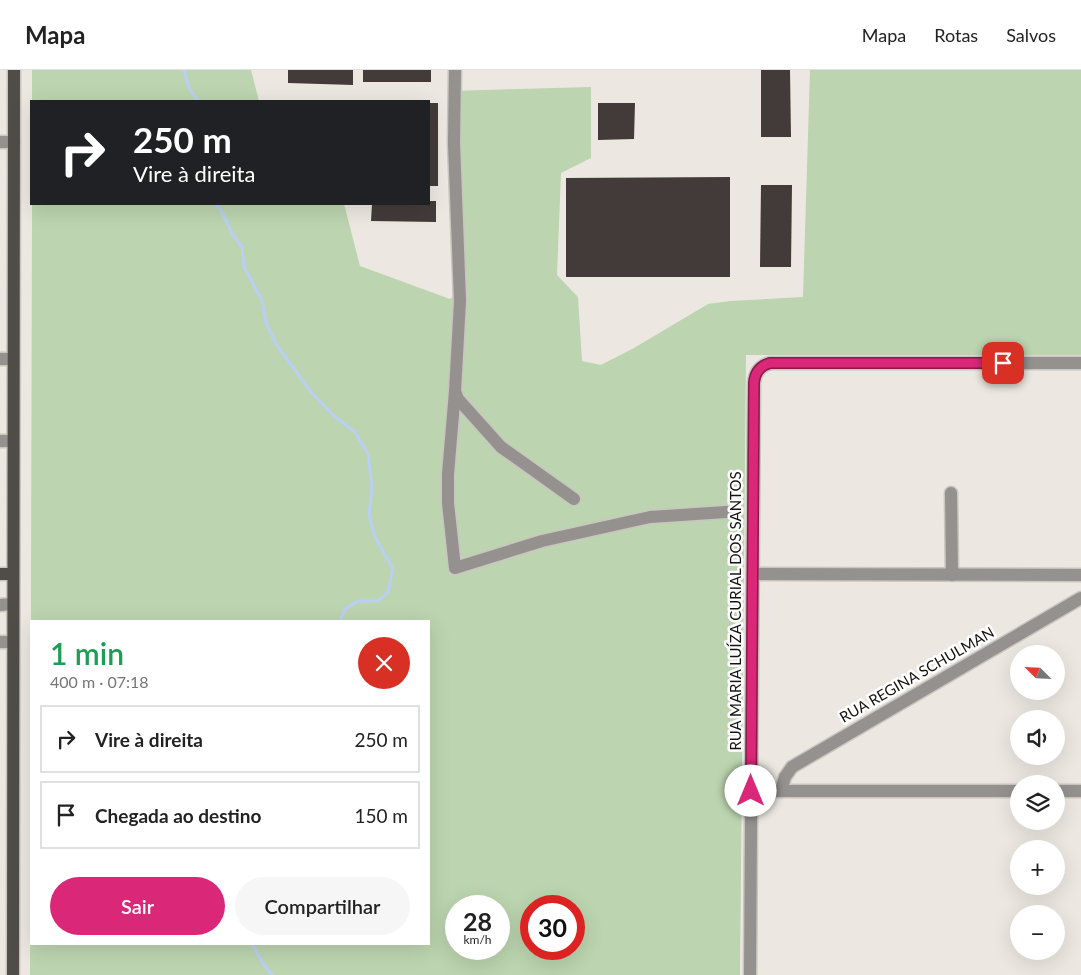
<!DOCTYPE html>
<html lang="pt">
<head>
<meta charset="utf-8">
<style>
  body { margin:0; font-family:Lato,sans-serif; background:#f6f6f6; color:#222; height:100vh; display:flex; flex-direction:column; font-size:19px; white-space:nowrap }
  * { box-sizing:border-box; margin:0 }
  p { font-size:16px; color:#767676 }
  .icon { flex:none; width:28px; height:28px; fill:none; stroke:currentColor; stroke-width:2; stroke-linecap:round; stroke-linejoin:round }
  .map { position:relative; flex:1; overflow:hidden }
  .details { position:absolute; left:30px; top:550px; width:400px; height:325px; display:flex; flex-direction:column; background:#fff; border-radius:0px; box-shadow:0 5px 20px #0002 }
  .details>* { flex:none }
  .banner { position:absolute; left:30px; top:30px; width:400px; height:105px; border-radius:0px; box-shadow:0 5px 20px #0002; background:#202124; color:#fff; overflow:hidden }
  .needle { width:32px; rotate:294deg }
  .fabs { position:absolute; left:1010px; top:575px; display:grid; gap:10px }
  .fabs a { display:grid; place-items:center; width:55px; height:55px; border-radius:50%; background:#fff; box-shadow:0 5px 20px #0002; font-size:25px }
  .speed { position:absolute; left:445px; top:825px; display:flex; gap:10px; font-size:25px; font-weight:700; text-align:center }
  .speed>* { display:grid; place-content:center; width:65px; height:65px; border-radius:50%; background:#fff; box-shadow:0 5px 20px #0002; line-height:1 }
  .speed small { font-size:12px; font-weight:400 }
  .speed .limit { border:8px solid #d22; background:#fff; color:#111 }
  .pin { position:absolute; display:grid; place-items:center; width:42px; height:42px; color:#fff; margin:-21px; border-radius:10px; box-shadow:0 2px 8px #0006 }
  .me { position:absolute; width:55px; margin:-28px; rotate:0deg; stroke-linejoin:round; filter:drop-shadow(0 0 4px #0008) }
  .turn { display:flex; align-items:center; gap:18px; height:105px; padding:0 20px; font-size:22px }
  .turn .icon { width:65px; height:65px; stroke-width:2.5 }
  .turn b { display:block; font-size:35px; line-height:42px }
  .round { display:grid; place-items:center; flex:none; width:52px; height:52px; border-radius:26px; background:#f6f6f6 }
  .overview { display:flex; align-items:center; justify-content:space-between; height:85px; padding:0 20px }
  h1 { font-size:30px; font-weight:600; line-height:38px; color:#1e9e55 }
  .cta { display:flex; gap:10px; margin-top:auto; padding:10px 20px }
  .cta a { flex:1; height:58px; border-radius:30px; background:#db2777; color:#fff; font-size:20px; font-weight:600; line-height:58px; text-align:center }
  .cta a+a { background:#f6f6f6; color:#222 }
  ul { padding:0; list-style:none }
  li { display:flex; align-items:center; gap:15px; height:68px; margin:0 10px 8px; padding:0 10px; border:2px solid #e0e0e0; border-radius:0px }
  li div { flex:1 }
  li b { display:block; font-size:19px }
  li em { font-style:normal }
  header { display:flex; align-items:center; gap:30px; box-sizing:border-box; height:70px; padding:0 25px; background:#fff; border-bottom:1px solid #e0e0e0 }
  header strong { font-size:24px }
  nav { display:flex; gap:28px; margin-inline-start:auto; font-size:18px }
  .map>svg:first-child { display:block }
  .green { fill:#bcd4af; fill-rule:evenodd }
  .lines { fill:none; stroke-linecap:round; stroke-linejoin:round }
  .stream { stroke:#b9d0f4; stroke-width:3 }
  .building { fill:#423b39 }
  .minor-casing { stroke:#c9c6c0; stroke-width:15 }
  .major-casing { stroke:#c9c6c0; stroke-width:15 }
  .minor { stroke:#94918f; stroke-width:12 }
  .major { stroke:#504c48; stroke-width:12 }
  .route-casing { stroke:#8e194d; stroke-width:12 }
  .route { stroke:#db2777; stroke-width:9 }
  .labels { text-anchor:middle; stroke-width:5; stroke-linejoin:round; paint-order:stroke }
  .street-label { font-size:15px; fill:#141210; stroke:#fff }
</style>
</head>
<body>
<header>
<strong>Mapa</strong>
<nav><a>Mapa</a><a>Rotas</a><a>Salvos</a></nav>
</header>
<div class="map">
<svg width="1081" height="905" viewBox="0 0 1081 905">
  <rect width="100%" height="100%" fill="#ece8e1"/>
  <g class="green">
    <path d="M32 0H251L259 31H32Z"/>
    <path d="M810 0H1081V285H746L740 905H30L32 134H344L360 196 450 229 456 224 450 21 591 17V88L561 103 557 205 578 227 582 291 601 295 634 278 708 234 730 231 803 227ZM31 551H429V874H31ZM456 836H499V879H456ZM531 836H574V879H531Z"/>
  </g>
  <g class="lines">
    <g class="stream">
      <path d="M184 0 189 18 198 31"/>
      <path d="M215 134 220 138 233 165 242 177 244 197 262 230 266 253 276 274 311 322 334 346 355 362 368 384 372 418 369 445 375 467 393 499 388 522 378 531H358L345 539 340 551"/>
      <path d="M252 874 264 895 272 905"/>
    </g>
  </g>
  <g class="building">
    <path d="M288 0H353V15L288 13Z"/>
    <rect x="363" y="0" width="68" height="12"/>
    <path d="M761 0H790L791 67H761Z"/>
    <rect x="429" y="33" width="9" height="83"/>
    <path d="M598 33H635L634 69 598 70Z"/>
    <path d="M730 107V207H566V108Z"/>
    <path d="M761 115H792L791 197H760Z"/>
    <path d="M429 131H436V152L371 151 372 134H429Z"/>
  </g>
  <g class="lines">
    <g class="minor-casing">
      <g id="minor">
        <path d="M455 0 454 73 460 231 455 321 458 329 501 377 574 429"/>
        <path d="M0 72H14"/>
        <path d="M0 289H13"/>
        <path d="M455 321 448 404V433L455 498 542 471 650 447 726 442"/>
        <path d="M0 371H13"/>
        <path d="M951 423 952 505"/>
        <path d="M753 504 1081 505"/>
        <path d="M0 535 13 534"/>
        <path d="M0 572H13"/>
        <path d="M751 721H1019"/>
        <path d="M781 721 785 707 792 697 1081 528"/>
        <path d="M1056 721H1081"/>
        <path d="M750 905 754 313C755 302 760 296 770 293H1081"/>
      </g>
    </g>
    <g class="major-casing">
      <g id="major">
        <path d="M0 504H13"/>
        <path d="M13 905 14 0"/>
      </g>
    </g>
    <use href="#minor" class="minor"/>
    <use href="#major" class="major"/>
  </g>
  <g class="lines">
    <g class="route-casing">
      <path id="route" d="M751 721 754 313C755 302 760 296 770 293H1003"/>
    </g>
    <use href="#route" class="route"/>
  </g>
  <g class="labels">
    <g class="street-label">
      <text transform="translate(736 541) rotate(-90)" y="5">RUA MARIA LUÍZA CURIAL DOS SANTOS</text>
      <text transform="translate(917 605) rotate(-30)" y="5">RUA REGINA SCHULMAN</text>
    </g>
  </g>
</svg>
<div class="fabs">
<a><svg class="needle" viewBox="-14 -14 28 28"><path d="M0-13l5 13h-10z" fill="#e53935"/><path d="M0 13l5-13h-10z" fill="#767676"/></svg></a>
<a><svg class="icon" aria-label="sound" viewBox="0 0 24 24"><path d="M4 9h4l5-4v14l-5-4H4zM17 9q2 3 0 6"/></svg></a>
<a><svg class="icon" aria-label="layers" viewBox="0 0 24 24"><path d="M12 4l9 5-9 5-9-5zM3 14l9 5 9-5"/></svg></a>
<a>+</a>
<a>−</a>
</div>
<div class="speed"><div>28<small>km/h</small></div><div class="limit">30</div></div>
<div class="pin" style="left:1003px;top:293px;background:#d93025"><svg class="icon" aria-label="arrive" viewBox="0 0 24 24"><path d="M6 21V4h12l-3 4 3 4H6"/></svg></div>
<svg class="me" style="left:751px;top:721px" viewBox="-20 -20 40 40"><circle r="19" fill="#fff"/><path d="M0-13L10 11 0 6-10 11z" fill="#db2777"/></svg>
<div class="banner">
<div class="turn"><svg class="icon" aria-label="right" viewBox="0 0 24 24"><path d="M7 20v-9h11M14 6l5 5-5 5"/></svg><div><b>250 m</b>Vire à direita</div></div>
</div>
<section class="details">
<div class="overview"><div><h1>1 min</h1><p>400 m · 07:18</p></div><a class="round" style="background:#d93025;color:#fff"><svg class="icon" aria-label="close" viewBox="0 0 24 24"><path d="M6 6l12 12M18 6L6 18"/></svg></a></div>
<ul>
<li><svg class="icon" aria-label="right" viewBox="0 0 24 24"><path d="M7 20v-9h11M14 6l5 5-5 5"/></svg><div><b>Vire à direita</b></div><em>250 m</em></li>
<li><svg class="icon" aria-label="arrive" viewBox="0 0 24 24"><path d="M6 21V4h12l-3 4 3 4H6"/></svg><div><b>Chegada ao destino</b></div><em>150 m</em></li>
</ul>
<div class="cta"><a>Sair</a><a>Compartilhar</a></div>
</section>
</div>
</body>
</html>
